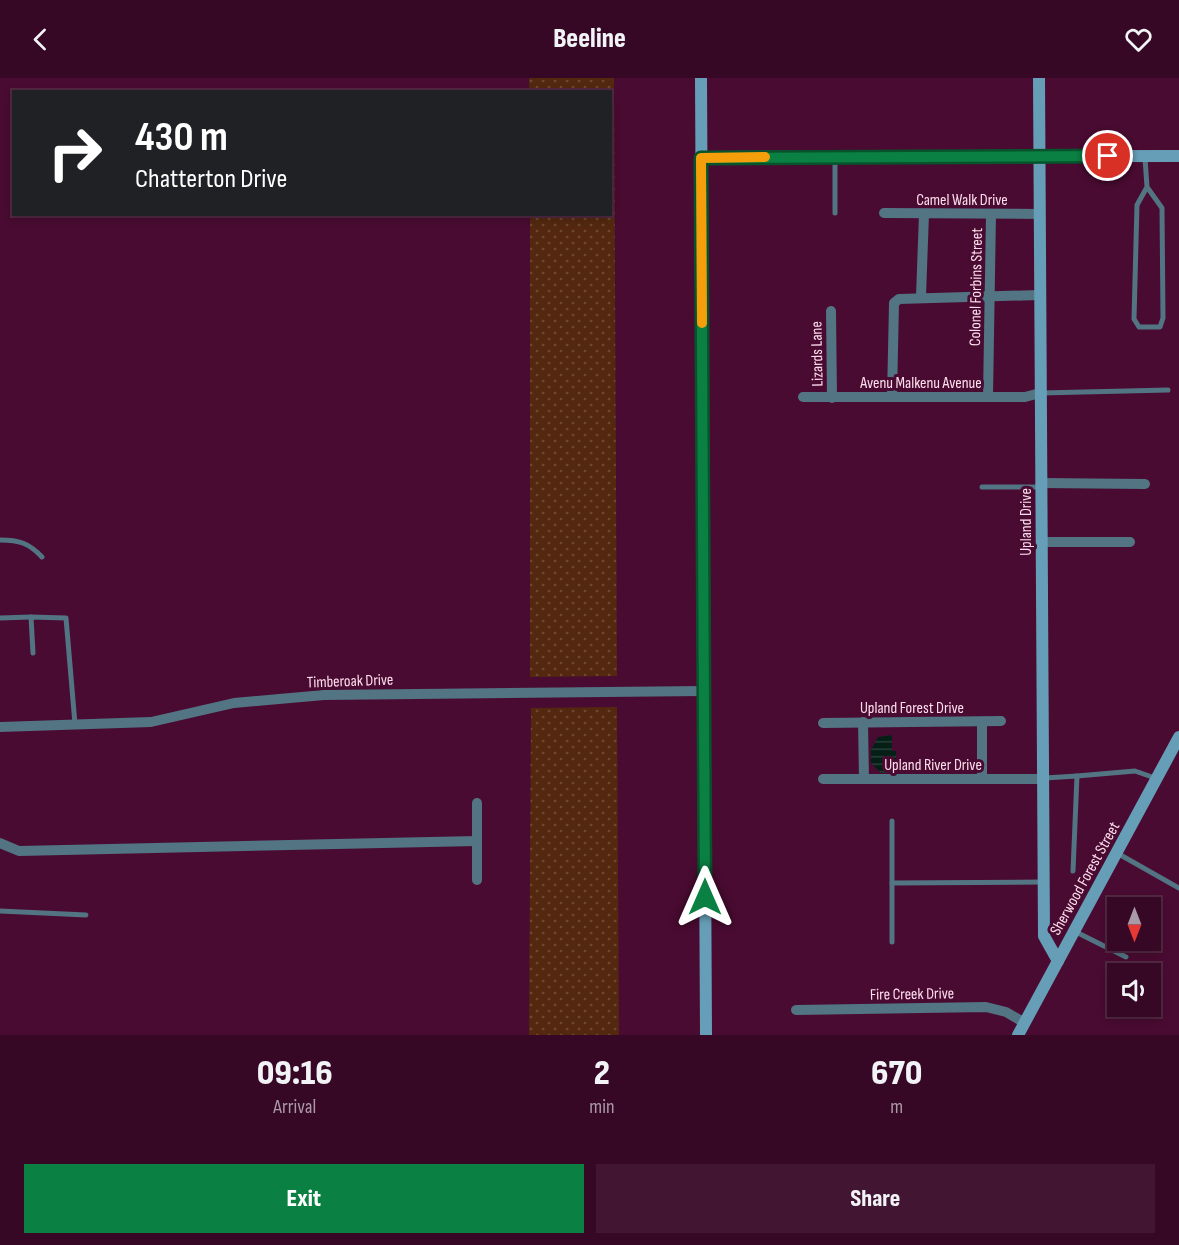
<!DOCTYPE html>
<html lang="en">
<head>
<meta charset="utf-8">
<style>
  body { margin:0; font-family:"Sofia Sans Condensed",sans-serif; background:#421632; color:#f1f3f6; height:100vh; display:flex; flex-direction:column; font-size:22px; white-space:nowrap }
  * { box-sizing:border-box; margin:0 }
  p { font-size:20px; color:#aa9aa7 }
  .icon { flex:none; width:33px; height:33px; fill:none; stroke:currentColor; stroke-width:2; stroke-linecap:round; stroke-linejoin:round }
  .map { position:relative; height:957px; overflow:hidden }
  .panel { display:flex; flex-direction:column; background:#370825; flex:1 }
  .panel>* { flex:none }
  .hud { position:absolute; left:12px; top:12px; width:600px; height:126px; border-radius:0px; box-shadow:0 3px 9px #0003,0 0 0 2px #512942; background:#202124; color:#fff; overflow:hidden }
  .needle { width:39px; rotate:180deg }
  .buttons { position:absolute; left:1107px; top:819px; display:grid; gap:12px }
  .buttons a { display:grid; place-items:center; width:54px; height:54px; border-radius:0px; background:#370825; box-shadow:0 3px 9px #0003,0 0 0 2px #512942; font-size:30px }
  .pin { position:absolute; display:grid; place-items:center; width:51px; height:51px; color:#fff; margin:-26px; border:3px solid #fff; border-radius:50%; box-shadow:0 2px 6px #0007 }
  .me { position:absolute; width:66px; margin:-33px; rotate:0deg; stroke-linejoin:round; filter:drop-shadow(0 0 4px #0008) }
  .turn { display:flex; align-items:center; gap:21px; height:126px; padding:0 24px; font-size:27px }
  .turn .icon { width:78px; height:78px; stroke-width:2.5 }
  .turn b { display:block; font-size:42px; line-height:51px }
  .eta { display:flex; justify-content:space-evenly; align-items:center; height:102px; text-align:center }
  .eta b { font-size:36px; font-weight:800; line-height:42px }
  .primary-button { display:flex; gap:12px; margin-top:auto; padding:12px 24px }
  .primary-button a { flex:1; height:69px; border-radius:0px; background:#0b8043; color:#fff; font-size:24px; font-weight:800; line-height:69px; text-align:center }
  .primary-button a+a { background:#421632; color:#f1f3f6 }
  header { display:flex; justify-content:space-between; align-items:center; height:78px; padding:0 24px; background:#370825; font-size:27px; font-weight:800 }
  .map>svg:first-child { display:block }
  .grass { fill:url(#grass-dots) }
  .water { fill:url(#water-rules) }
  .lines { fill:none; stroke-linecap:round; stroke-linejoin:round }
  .lane { stroke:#527483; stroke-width:5 }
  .street { stroke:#527483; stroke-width:10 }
  .secondary { stroke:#679eb7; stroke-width:12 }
  .route-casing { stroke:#07532c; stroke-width:15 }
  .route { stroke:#0b8043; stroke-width:10 }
  .slow { stroke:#f59e0b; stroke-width:10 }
  .labels { text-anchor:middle; stroke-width:6; stroke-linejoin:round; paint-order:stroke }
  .street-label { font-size:16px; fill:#fedeed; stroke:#490b31 }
</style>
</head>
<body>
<header><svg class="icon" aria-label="back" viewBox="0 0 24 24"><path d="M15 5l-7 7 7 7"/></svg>Beeline<svg class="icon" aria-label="heart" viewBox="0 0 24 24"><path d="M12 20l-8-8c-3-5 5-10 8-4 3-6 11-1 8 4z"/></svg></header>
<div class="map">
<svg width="1179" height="957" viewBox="0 0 1179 957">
  <defs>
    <pattern id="grass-dots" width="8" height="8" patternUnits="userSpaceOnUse" patternTransform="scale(1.5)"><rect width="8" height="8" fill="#53280f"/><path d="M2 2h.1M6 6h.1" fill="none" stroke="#6d4732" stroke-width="1.8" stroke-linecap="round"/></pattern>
    <pattern id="water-rules" width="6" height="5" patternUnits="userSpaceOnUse" patternTransform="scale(1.5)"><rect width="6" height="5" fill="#031f16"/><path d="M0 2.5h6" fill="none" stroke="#293f38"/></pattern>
  </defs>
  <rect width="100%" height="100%" fill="#490b31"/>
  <g class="grass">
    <path d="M529 0H614L617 598 530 599V137L610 136V14L529 13Z"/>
    <path d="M617 629 619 957H529L531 630Z"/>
  </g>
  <path class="water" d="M892 657V673H896V695H881L871 685V672L878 659Z"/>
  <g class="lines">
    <g class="lane">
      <path d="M1145 80 1147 109 1137 127 1134 241 1139 249H1160L1163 240 1162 130 1147 109"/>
      <path d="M835 135V80"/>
      <path d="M1041 315 1168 312"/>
      <path d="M982 409H1040"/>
      <path d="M0 462C19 462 29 465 42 479"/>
      <path d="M0 540 31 539"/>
      <path d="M33 575 31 539 66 540 75 646"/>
      <path d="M1077 698 1135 693 1155 700"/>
      <path d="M1045 700 1077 698 1073 793"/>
      <path d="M1117 775 1179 810"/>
      <path d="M892 805 1044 804"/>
      <path d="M0 833 86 837"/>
      <path d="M1074 853 1126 879"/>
      <path d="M892 864V743"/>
    </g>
    <g class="street">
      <path d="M884 135 1040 136"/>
      <path d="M921 218 924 136"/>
      <path d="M831 233 832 320"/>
      <path d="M803 319H1025L1040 315"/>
      <path d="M892 319 894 225 899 221 1039 217"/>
      <path d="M988 319 991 136"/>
      <path d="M1041 405 1145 406"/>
      <path d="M1042 464H1130"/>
      <path d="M863 644 864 701"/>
      <path d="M982 644V701"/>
      <path d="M823 645 1001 643"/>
      <path d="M0 649 151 644 234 625 324 617 704 613"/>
      <path d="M823 701H1043"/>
      <path d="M477 725V802"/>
      <path d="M0 765 19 773 477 763"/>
      <path d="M796 932 986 929 1006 934 1025 945"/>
    </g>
    <g class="secondary">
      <path d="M701 0 706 957"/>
      <path d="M1039 0 1044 858 1058 883"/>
      <path d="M701 79 1179 78"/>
      <path d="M1018 957 1179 659"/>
    </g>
  </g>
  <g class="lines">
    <g class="route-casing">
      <path id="route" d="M705 819 701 80 1108 78"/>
    </g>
    <use href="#route" class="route"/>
    <path class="slow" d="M702 245 701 80 765 79"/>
  </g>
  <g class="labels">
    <g class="street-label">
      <text x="962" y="127">Camel Walk Drive</text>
      <text transform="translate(975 209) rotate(-89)" y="6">Colonel Forbins Street</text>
      <text transform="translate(816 276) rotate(-91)" y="6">Lizards Lane</text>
      <text x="921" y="310">Avenu Malkenu Avenue</text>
      <text transform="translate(1025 444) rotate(-90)" y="6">Upland Drive</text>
      <text transform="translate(350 602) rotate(-2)" y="6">Timberoak Drive</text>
      <text x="912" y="635">Upland Forest Drive</text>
      <text x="933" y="692">Upland River Drive</text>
      <text transform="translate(1084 800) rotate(-61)" y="6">Sherwood Forest Street</text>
      <text transform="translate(912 915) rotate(-1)" y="6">Fire Creek Drive</text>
    </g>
  </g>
</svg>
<div class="buttons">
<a><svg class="needle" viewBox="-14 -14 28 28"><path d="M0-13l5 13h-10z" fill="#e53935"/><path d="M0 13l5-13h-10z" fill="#aa9aa7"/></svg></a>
<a><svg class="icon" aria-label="sound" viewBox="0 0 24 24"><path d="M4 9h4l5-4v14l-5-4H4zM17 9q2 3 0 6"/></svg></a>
</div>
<div class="pin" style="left:1108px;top:78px;background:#d93025"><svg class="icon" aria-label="arrive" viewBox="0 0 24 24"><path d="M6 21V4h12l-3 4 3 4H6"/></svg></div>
<svg class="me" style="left:705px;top:819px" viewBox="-20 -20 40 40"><path d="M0-17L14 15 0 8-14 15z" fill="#0b8043" stroke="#fff" stroke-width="4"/></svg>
<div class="hud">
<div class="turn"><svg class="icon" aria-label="right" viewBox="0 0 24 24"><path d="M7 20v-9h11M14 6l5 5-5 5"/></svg><div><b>430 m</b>Chatterton Drive</div></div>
</div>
</div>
<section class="panel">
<div class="eta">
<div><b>09:16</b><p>Arrival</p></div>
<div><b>2</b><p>min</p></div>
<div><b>670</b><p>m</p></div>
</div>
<div class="primary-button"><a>Exit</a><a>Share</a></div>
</section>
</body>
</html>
